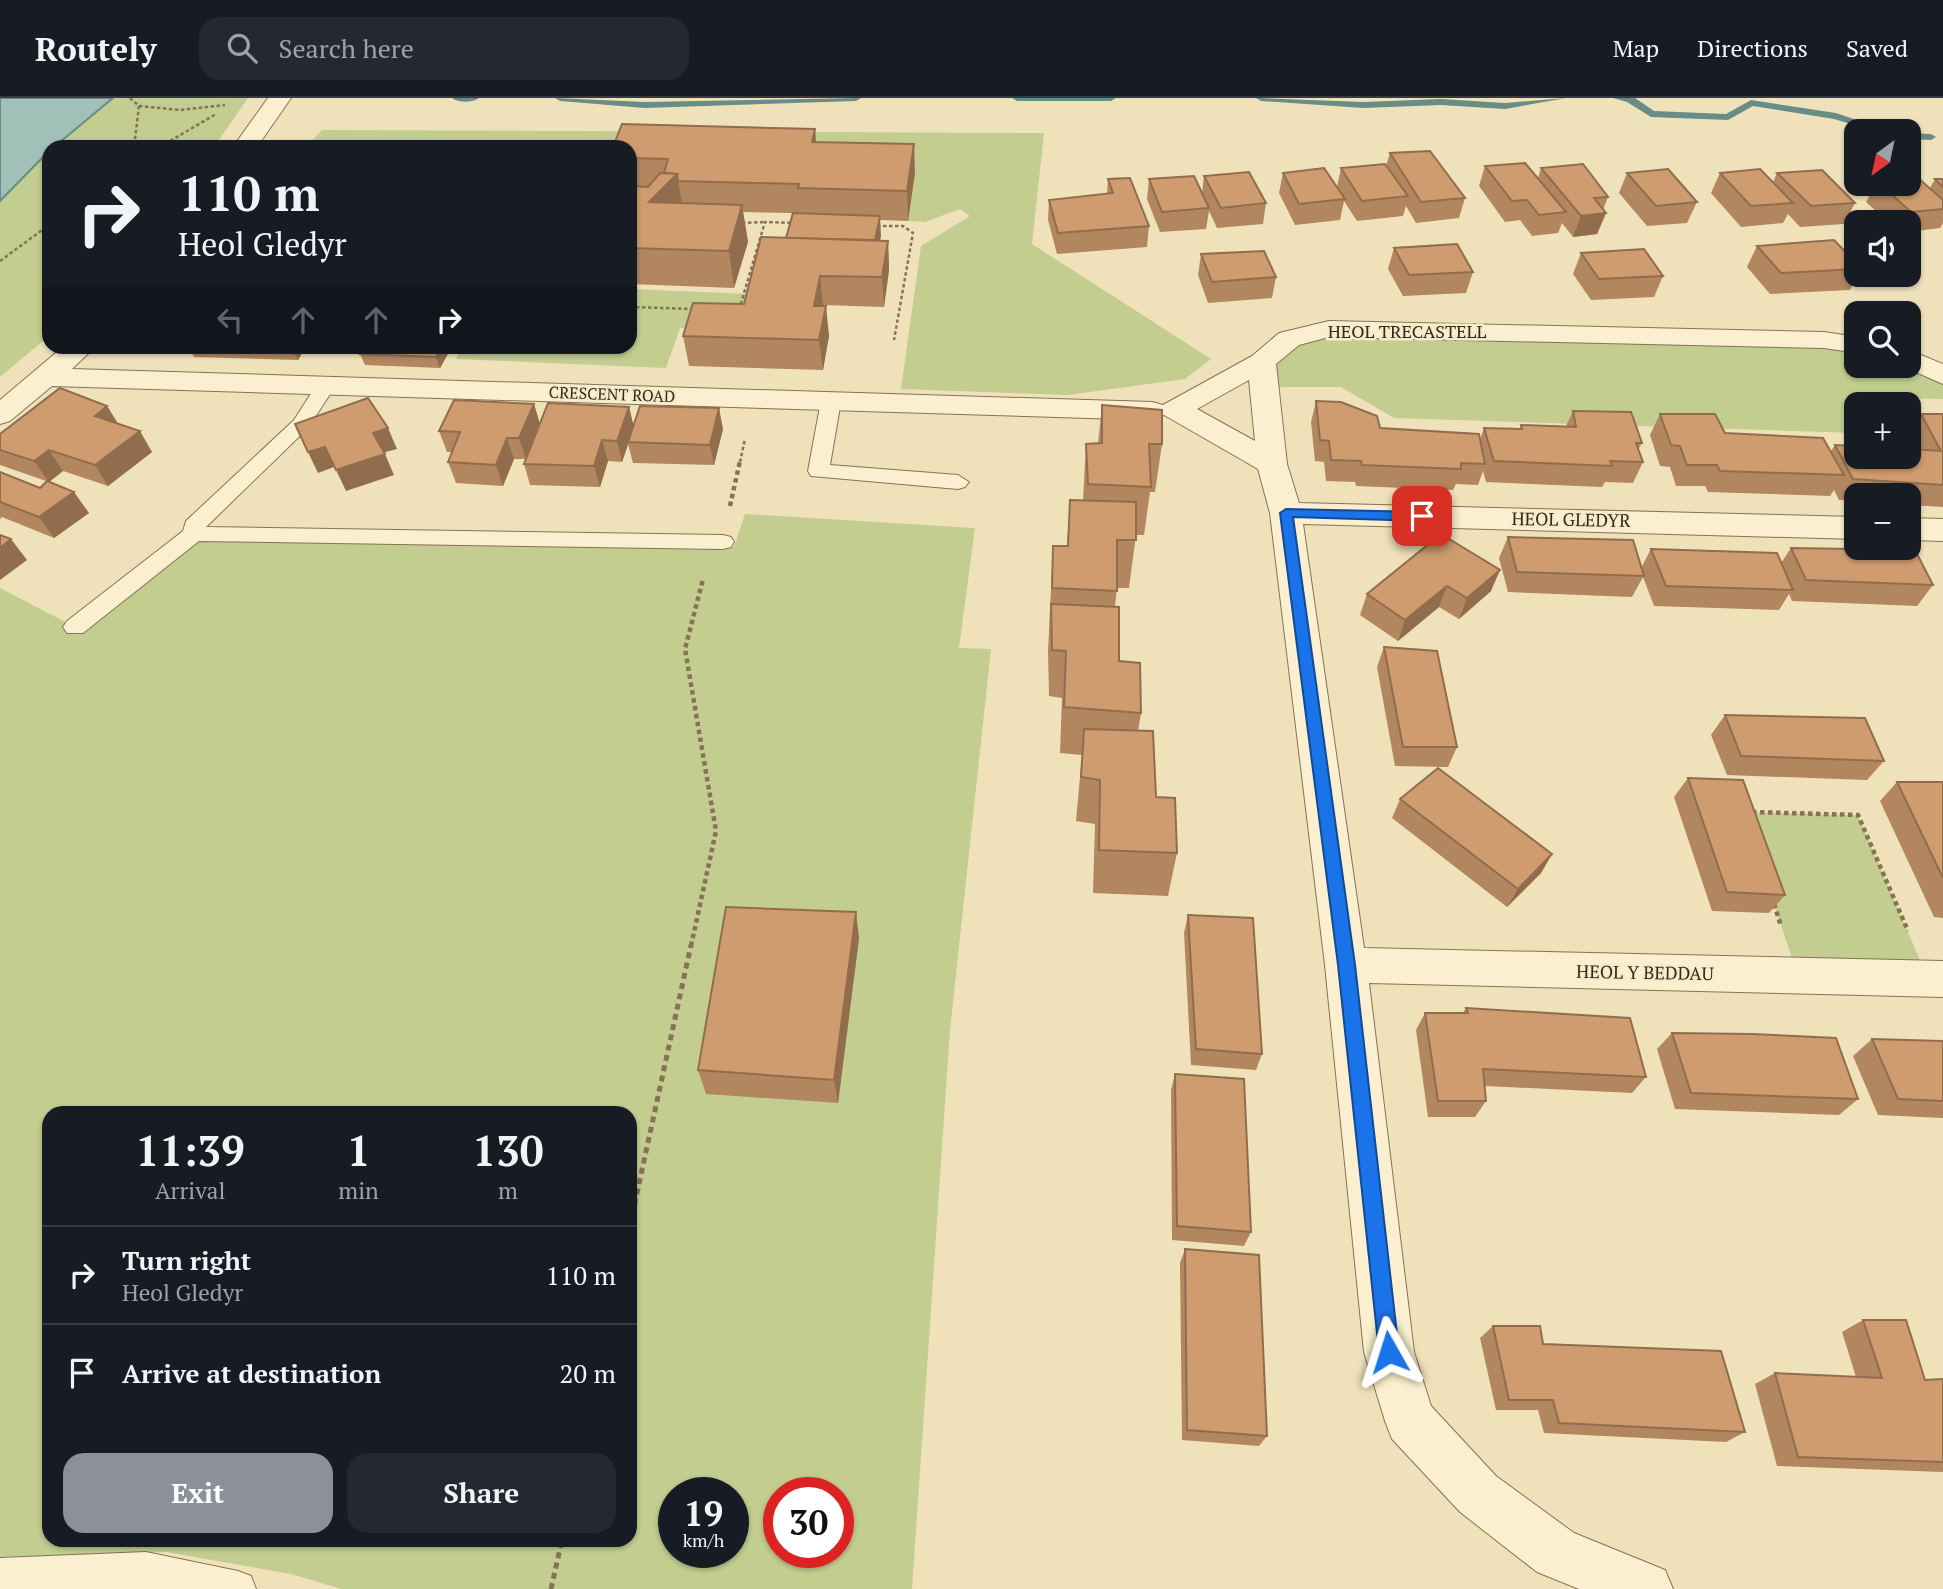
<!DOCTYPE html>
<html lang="en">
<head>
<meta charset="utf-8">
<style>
  body { margin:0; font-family:"PT Serif",serif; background:#242831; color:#f1f3f6; height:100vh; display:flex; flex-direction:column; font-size:26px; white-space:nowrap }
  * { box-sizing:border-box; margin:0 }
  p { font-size:23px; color:#9ea1a6 }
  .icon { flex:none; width:38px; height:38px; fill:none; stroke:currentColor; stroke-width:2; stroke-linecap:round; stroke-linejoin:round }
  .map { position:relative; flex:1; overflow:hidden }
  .panel { position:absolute; left:42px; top:1008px; width:595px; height:441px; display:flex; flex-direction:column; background:#171b24; border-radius:21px; box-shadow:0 2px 5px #0004 }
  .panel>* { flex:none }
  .guide { position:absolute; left:42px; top:42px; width:595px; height:214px; border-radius:21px; box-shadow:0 2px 5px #0004; background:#171b24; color:#f1f3f6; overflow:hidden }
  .needle { width:46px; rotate:213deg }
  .fabs { position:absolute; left:1844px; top:21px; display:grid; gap:14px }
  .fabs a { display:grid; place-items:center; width:77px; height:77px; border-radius:14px; background:#171b24; box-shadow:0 2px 5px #0004; font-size:35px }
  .speed { position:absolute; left:658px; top:1379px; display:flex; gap:14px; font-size:35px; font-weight:700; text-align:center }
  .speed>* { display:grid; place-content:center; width:91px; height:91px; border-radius:50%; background:#171b24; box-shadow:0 2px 5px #0004; line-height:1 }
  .speed small { font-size:18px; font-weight:400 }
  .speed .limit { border:10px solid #d22; background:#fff; color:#111 }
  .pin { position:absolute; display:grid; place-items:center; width:60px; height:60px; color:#fff; margin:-30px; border-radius:14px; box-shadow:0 4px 10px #0006 }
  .me { position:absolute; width:77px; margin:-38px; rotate:354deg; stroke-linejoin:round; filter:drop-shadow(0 0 5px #0008) }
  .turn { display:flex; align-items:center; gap:24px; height:147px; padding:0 21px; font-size:32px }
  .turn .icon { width:91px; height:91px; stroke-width:2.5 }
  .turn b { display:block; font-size:49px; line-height:60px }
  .lanes { display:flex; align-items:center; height:66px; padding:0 21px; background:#0003; justify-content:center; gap:35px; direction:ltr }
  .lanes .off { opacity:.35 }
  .eta { display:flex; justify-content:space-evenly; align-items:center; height:119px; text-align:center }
  .eta b { font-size:42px; font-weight:600; line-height:49px }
  .action { display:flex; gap:14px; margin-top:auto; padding:14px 21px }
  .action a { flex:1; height:80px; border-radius:21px; background:#8c9099; color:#fff; font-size:28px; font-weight:600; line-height:80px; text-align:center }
  .action a+a { background:#242831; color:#f1f3f6 }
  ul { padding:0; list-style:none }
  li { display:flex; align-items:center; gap:21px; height:98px; padding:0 21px; border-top:2px solid #363941 }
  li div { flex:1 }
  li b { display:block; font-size:26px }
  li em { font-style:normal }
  header { display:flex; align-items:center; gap:42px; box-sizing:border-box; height:98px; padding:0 35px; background:#171b24; border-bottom:2px solid #363941 }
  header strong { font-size:33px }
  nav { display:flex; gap:38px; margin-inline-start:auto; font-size:24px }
  .search { width:490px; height:63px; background:#242831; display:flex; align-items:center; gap:18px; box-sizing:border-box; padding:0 24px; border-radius:21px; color:#9ea1a6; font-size:26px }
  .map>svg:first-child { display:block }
  .green { fill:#c2cd8f; fill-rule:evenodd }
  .water { fill:#a0c0b8; stroke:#678d86; stroke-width:2 }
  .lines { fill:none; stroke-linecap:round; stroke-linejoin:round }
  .stream { fill:#678d86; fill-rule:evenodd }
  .lane-casing { stroke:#867255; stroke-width:2 }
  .street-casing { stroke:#867255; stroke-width:2 }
  .path-far2 { stroke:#867255; stroke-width:2.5; stroke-dasharray:3.5 2.5; stroke-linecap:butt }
  .path-far1 { stroke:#867255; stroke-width:4.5; stroke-dasharray:4.5 3.5; stroke-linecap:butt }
  .path { stroke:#867255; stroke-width:5; stroke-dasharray:6 4.5; stroke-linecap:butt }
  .lane { fill:#faefce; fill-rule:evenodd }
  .street { fill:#faefce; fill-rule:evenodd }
  .wall { fill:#b2865f }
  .shaded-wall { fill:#916d4e }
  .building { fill:#cf9c6f; stroke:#916d4e; stroke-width:2 }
  .route { fill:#1a73e8; stroke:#114b97; stroke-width:2 }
  .labels { text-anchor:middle; stroke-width:5; stroke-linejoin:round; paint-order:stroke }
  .far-street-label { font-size:16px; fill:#35291a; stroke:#f6eccb }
  .street-label { font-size:18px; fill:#35291a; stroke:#f6eccb }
</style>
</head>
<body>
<header>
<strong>Routely</strong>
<div class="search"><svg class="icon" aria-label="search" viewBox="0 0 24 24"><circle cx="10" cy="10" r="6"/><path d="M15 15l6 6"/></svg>Search here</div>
<nav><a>Map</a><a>Directions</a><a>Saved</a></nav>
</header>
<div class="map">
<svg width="1943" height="1491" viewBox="0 0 1943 1491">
  <rect width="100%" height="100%" fill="#efe2bb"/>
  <g class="green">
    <path d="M113 0H248L214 49H54Z"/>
    <path d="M322 32 1044 35 1032 146 1211 261 1185 281 1068 297 901 291 921 148 970 118 960 111 925 124 908 123 915 76 630 49H306Z"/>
    <path d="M49 53V238L0 279V103Z"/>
    <path d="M630 191 750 196 739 232 680 230 666 270 456 261 462 249 630 248Z"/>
    <path d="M1329 231 1857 247V268H1909L1943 277V301L1891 300 1895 306H1857V335L1394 320 1341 289H1265L1262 264Z"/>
    <path d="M745 416 975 430 959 550 991 551 950 932 912 1491H341L291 1476 166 1454 0 1459V490L75 529 194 436 711 444 734 449ZM49 1015H630V1442H49ZM674 1395H733V1454H674ZM779 1395H838V1454H779Z"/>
    <path d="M1743 714 1858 717 1928 881 1798 878Z"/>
  </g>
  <path class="water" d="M0 0H113L54 49H49V53L0 103Z"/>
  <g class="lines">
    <g class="stream">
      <path d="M452 0H479C473 5 458 5 452 0Z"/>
      <path d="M555 0 645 4 861 0 856 3 645 10 560 3Z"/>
      <path d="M1012 0H1116L1111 3H1017Z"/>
      <path d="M1256 0 1363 4 1441 1 1505 5 1566 0 1505 11 1441 7 1363 10 1261 3Z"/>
      <path d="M1613 0H1635L1654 13 1726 16 1751 2 1836 15 1889 33H1874L1834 21 1753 8 1728 22 1651 19 1627 4Z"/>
      <path d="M1909 35 1931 36 1936 39 1931 42 1909 41Z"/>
    </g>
    <g class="lane-casing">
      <g id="lane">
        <path d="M326 281 336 287 308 330 206 429 723 437 731 439 734 444 731 449 723 451 199 443 83 535H67L63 529 67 523 183 433 186 423 294 322 319 283Z"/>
        <path d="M831 297 841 303 830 367 958 377 969 384 965 389 958 391 811 378 808 373 821 303Z"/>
        <path d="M146 1454 238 1473 251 1478 256 1491H0V1460Z"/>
      </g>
    </g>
    <g class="street-casing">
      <g id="street">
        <path d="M268 0H291L257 49H233Z"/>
        <path d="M1329 223 1824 234 1857 239V255L1824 250 1329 239 1299 247 1276 266 1287 366 1299 405 1857 419V441L1303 426 1364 850 1943 863V899L1369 885 1414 1254 1431 1308 1496 1378 1574 1435 1665 1472 1673 1491H1579L1537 1474 1460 1414 1392 1341 1385 1323 1364 1254 1325 867 1270 415 1258 371 1164 317 1152 322 52 288 10 323 0 326V302L64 248H96L72 271 1152 304 1163 307 1252 258 1279 235ZM1249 282 1255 343 1197 311Z"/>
        <path d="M1909 252 1943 266V286L1902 268H1909Z"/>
        <path d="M1909 420 1943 421V443L1909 442Z"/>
      </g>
    </g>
    <g class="path-far2">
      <path d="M130 0 139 8 134 49"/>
      <path d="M139 8 180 12 225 7"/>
      <path d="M160 49 216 16"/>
      <path d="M742 125 765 124"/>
      <path d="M877 128H903L913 135 894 242"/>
      <path d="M0 163 49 127"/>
      <path d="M630 209 696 211"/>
      <path d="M739 212 765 124 795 125"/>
      <path d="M740 364 745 341"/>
    </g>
    <g class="path-far1">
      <path d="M730 408 740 363"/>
      <path d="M1752 714 1858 717 1908 833"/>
      <path d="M1774 806 1781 828"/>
      <path d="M691 848 716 733 685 551 703 481"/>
    </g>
    <g class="path">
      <path d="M630 1127 691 847"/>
      <path d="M551 1491 562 1442"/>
    </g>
    <use href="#lane" class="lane"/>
    <use href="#street" class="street"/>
  </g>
  <g class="wall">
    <path d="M815 31 816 44 915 75 908 123 880 122V142L888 143 889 172 884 209 823 207 829 238 823 272 689 268 683 238 744 206 786 140 792 115 743 114 748 144 734 190 630 186V49Z"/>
    <path d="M1390 55 1465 100 1459 120 1416 125 1406 108 1403 118 1357 123 1344 103 1340 122 1295 127 1279 95 1283 75 1337 89 1341 70 1386 68Z"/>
    <path d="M1485 68 1538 80 1541 70 1608 99 1603 112 1606 115 1597 136 1573 139 1562 125 1558 135 1532 138 1520 122 1505 124 1479 88Z"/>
    <path d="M1627 75 1697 104 1687 125 1647 128 1619 95Z"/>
    <path d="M1720 75 1773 84 1777 75 1855 105 1844 126 1800 129 1788 116 1783 125 1741 129 1711 95Z"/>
    <path d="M1204 78 1266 105 1263 126 1217 130 1209 113 1206 131 1160 134 1147 101 1149 81 1202 95Z"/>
    <path d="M1108 81 1149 128 1147 149 1057 156 1048 122 1049 102 1107 96Z"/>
    <path d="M1935 81H1943V125L1940 130 1909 134V124H1888L1866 104 1876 86H1909L1930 90Z"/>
    <path d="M1757 148 1857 166V177H1858L1850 192 1770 196 1747 169Z"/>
    <path d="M1394 150 1473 174 1466 195 1403 198 1388 171Z"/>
    <path d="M1581 155 1663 178 1654 199 1591 202 1573 176Z"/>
    <path d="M1201 156 1276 179 1272 200 1208 205 1198 177Z"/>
    <path d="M176 248H306L298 262 194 259 191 252H178Z"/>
    <path d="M365 248H449L450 252 440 270 365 267 360 256Z"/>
    <path d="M1316 303 1380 330 1480 342 1484 330 1520 331 1521 327 1566 328 1573 313 1642 345 1638 352 1643 364 1633 385 1605 384 1602 389 1486 384 1483 373 1478 387 1456 386 1453 392 1356 388 1355 384 1326 383 1324 364 1315 363 1311 324Z"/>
    <path d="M534 306 540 326 629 309 633 328 723 331 714 367 633 365 628 346 622 364 608 363 600 389 530 387 524 366 526 361H514L503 388 456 385 448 364 452 354H447L439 333Z"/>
    <path d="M1102 307 1162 346 1155 394H1150L1144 437H1136L1129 490H1117L1115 508 1119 563 1141 615 1138 633 1156 699 1177 755 1168 798 1093 795 1095 726 1076 723 1082 657 1060 655 1062 600 1049 598 1048 553 1053 448H1067L1070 402H1083L1086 346 1098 345Z"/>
    <path d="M107 308 118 326 152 354 108 388 63 373 49 384 0 367V336Z"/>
    <path d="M1660 316 1725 335 1831 353 1835 347 1914 351 1909 342V333L1921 316H1943V409L1909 407V397H1857V403L1839 402 1834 392 1830 398 1708 394 1705 388H1676L1670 369 1660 368 1650 337Z"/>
    <path d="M0 374 89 415 54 440 2 419 0 421Z"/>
    <path d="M1441 436 1491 493 1459 521 1439 509 1398 543 1360 517 1367 496Z"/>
    <path d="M1508 439 1641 470 1651 451 1781 465 1791 450 1933 487 1917 508 1792 503 1789 496 1779 512 1654 508 1643 479 1632 499 1508 494 1499 460Z"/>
    <path d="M1384 549 1457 649 1448 669 1395 668 1377 569Z"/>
    <path d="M1725 617 1884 663 1867 682 1727 677 1711 637Z"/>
    <path d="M1688 680 1785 797 1769 815 1712 813 1674 699Z"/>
    <path d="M1897 684H1943V820L1934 819 1880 703Z"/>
    <path d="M1400 701 1552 756 1541 775 1507 809 1392 720Z"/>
    <path d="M1188 817 1262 956 1256 972 1191 967 1184 835Z"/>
    <path d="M859 840 838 1005 706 996 698 972Z"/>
    <path d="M1466 910 1646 979 1632 995 1485 988 1486 1003 1475 1019H1428L1416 932 1425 915H1463Z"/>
    <path d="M1672 935 1858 1001 1839 1017 1675 1011 1657 951Z"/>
    <path d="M1872 941 1943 943V1020L1878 1017 1853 958Z"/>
    <path d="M1175 976 1251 1134 1244 1148 1172 1142 1171 992Z"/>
    <path d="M1185 1151 1267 1338 1259 1348 1182 1342 1180 1165Z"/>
    <path d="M1863 1222 1925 1282 1943 1281V1374L1777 1368 1755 1286 1775 1275 1856 1279 1842 1234Z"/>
    <path d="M1493 1228 1745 1334 1726 1344 1544 1335 1538 1312H1496L1480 1240Z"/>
  </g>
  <g class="shaded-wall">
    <path d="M815 31 817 60 812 44Z"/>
    <path d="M914 46 915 75 908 123 907 93Z"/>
    <path d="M635 75 643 111 630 87Z"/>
    <path d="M677 76 683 112 649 104Z"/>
    <path d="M742 107 748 144 734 190 729 153Z"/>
    <path d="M1606 115 1597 136 1573 139 1581 118Z"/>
    <path d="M880 118 881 138 876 165 875 145Z"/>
    <path d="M888 143 889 172 884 209 882 179Z"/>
    <path d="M820 178 823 207 817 238 814 208Z"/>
    <path d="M826 208 829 238 823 272 819 242Z"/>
    <path d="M291 248H306L298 262Z"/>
    <path d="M442 248H449L450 252 440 270 436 259Z"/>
    <path d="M534 306 540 327 526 361 519 340Z"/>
    <path d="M107 308 120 329 95 318Z"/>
    <path d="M629 309 634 329 622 364 617 343Z"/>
    <path d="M719 310 723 331 714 367 710 347Z"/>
    <path d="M388 330 397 351 382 355 373 335Z"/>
    <path d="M140 333 152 354 108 388 95 367Z"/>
    <path d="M507 340 514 361 503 388 496 367Z"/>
    <path d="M602 342 608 363 600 389 594 368Z"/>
    <path d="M325 349 334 369 318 375 308 354Z"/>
    <path d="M49 352 63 373 49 384 34 363Z"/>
    <path d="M385 356 394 377 346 393 336 372Z"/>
    <path d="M74 394 89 415 54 440 39 419Z"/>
    <path d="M11 441 27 462 0 482V450Z"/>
    <path d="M1500 472 1491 493 1459 521 1467 500Z"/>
    <path d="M1447 488 1439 509 1398 543 1405 522Z"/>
    <path d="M1552 756 1541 775 1507 809 1518 791Z"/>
    <path d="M856 814 859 840 838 1005 834 982Z"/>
  </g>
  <g class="building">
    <path d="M622 26 815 31 812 44 914 46 907 93 798 90 799 86 678 83 677 76 664 75 668 61 630 60V49H613Z"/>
    <path d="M1430 53 1465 100 1421 104 1390 55Z"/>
    <path d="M1525 65 1566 114 1539 117 1527 102 1512 103 1485 68Z"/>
    <path d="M1385 66 1408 98 1362 103 1341 70Z"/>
    <path d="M1583 66 1608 99 1594 100 1606 115 1581 118 1541 70Z"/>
    <path d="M1324 70 1345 101 1299 106 1283 75Z"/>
    <path d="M1668 71 1697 104 1656 108 1627 75Z"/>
    <path d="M1760 71 1793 105 1751 108 1720 75Z"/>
    <path d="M1822 72 1855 105 1811 108 1777 75Z"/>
    <path d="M1249 74 1266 105 1221 110 1204 78Z"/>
    <path d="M630 75H635L630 87Z"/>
    <path d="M660 75 677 76 649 104 742 107 729 153 630 150V88L648 89Z"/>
    <path d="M1194 78 1209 110 1162 114 1149 81Z"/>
    <path d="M1917 79 1943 102V111L1911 114 1880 86H1909V80Z"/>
    <path d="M1130 80 1149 128 1058 135 1049 102 1113 95 1108 81Z"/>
    <path d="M1935 81H1943V89Z"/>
    <path d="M793 115 880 118 875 142 786 140Z"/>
    <path d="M761 139 888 143 882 179 820 178 814 208H826L819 242 683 238 693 205 744 206Z"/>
    <path d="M1834 142 1857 166V171L1781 175 1757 148Z"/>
    <path d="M1457 146 1473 174 1409 177 1394 150Z"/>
    <path d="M1644 151 1663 178 1599 181 1581 155Z"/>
    <path d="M1264 153 1276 179 1212 184 1201 156Z"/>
    <path d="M365 248H442L436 259 360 256Z"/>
    <path d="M60 290 107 308 95 318 140 333 95 367 49 352 34 363 0 352V336Z"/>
    <path d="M368 300 388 330 373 335 385 356 336 372 325 349 308 354 295 326Z"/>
    <path d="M454 302 534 306 519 340H507L496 367 448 364 460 334 439 333Z"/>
    <path d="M1316 303 1341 304 1377 318 1380 330 1479 336 1485 366 1461 365V371L1362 367 1361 363 1331 362 1329 343 1320 342Z"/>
    <path d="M548 305 629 309 617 343 602 342 594 368 524 366Z"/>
    <path d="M1102 307 1162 312V346H1149L1151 389 1088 386 1086 346 1102 345Z"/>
    <path d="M640 308 719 310 710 347 628 344Z"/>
    <path d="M1573 313 1631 314 1642 345H1636L1643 364 1610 363 1612 368 1494 363 1484 330 1522 331 1521 327 1576 329Z"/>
    <path d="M1660 316H1715L1725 335 1823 340 1844 377 1720 373 1717 367H1687L1680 348 1671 347Z"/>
    <path d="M1921 316H1943V387L1853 381 1835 347 1857 348V359H1909V351L1941 353Z"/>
    <path d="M0 374 40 390 47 383 74 394 39 419 0 404Z"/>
    <path d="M1070 402 1136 404V442H1117V493L1052 490 1053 448H1068Z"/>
    <path d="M1441 436 1500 472 1467 500 1447 488 1405 522 1367 496Z"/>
    <path d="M0 437 11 441 0 450Z"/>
    <path d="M1508 439 1633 442 1644 478 1517 474Z"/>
    <path d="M1791 450 1915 452 1933 487 1806 482Z"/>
    <path d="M1651 451 1777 455 1793 492 1666 488Z"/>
    <path d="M1051 506 1119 509V563L1140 565 1141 615 1064 609 1066 553 1052 552Z"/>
    <path d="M1384 549 1437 553 1457 649H1403Z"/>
    <path d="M1725 617 1865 620 1884 663 1741 658Z"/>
    <path d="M1084 631 1153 633 1156 699 1175 700 1177 755 1099 752 1100 682 1081 679Z"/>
    <path d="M1438 670 1552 756 1518 791 1400 701Z"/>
    <path d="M1688 680 1743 682 1785 797 1727 794Z"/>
    <path d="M1897 684H1943V780Z"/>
    <path d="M726 809 856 814 834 982 698 972Z"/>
    <path d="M1188 817 1253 820 1262 956 1196 951Z"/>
    <path d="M1466 910 1630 920 1646 979 1483 971 1486 1003H1438L1425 915H1468Z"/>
    <path d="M1672 935 1752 936 1836 940 1858 1001 1691 995Z"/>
    <path d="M1872 941 1943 943V1003L1898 1001Z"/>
    <path d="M1175 976 1244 981 1251 1134 1177 1128Z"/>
    <path d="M1185 1151 1259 1157 1267 1338 1187 1332Z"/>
    <path d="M1863 1222H1906L1925 1282 1943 1281V1364L1798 1359 1775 1275 1882 1280Z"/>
    <path d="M1493 1228H1540L1543 1246 1721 1253 1745 1334 1559 1325 1553 1302H1509Z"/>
  </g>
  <path class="route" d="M1286 411 1422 414 1429 418 1422 423 1293 419 1355 867 1399 1254 1397 1261 1389 1264 1382 1261 1379 1254 1338 867 1280 415Z"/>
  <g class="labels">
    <g class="far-street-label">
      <text transform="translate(612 296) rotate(2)" y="6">CRESCENT ROAD</text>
    </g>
    <g class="street-label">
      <text x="1407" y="240">HEOL TRECASTELL</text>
      <text transform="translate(1571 422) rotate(1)" y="6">HEOL GLEDYR</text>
      <text transform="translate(1645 875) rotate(1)" y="6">HEOL Y BEDDAU</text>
    </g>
  </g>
</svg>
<div class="fabs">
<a><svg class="needle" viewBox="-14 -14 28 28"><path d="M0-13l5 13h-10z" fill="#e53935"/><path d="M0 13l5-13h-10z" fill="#9ea1a6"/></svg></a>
<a><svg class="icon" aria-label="sound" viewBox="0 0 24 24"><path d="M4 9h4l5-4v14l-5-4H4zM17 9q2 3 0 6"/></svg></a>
<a><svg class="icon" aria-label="search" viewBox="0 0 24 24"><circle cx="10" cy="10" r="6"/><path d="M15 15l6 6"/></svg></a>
<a>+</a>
<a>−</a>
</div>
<div class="speed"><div>19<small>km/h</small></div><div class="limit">30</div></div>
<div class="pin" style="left:1422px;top:418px;background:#d93025"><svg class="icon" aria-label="arrive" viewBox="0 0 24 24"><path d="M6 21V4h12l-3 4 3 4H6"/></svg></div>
<svg class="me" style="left:1389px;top:1254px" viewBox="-20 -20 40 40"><path d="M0-17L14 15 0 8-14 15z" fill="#1a73e8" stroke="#fff" stroke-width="4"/></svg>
<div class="guide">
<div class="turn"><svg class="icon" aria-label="right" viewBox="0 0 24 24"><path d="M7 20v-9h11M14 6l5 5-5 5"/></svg><div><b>110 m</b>Heol Gledyr</div></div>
<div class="lanes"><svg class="icon off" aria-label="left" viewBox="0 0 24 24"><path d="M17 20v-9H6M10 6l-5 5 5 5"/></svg><svg class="icon off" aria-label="ahead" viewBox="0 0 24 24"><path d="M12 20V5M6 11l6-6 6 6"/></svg><svg class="icon off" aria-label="ahead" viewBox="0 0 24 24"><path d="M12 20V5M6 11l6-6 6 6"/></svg><svg class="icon" aria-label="right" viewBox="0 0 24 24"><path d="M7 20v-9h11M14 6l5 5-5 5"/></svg></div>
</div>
<section class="panel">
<div class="eta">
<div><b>11:39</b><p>Arrival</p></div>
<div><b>1</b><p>min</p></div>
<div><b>130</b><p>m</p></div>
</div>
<ul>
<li><svg class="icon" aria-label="right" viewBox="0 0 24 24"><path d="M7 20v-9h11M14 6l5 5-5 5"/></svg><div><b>Turn right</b><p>Heol Gledyr</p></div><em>110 m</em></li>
<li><svg class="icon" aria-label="arrive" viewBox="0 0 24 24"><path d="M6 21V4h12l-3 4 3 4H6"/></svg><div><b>Arrive at destination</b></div><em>20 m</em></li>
</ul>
<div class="action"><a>Exit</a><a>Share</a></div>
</section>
</div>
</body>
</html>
